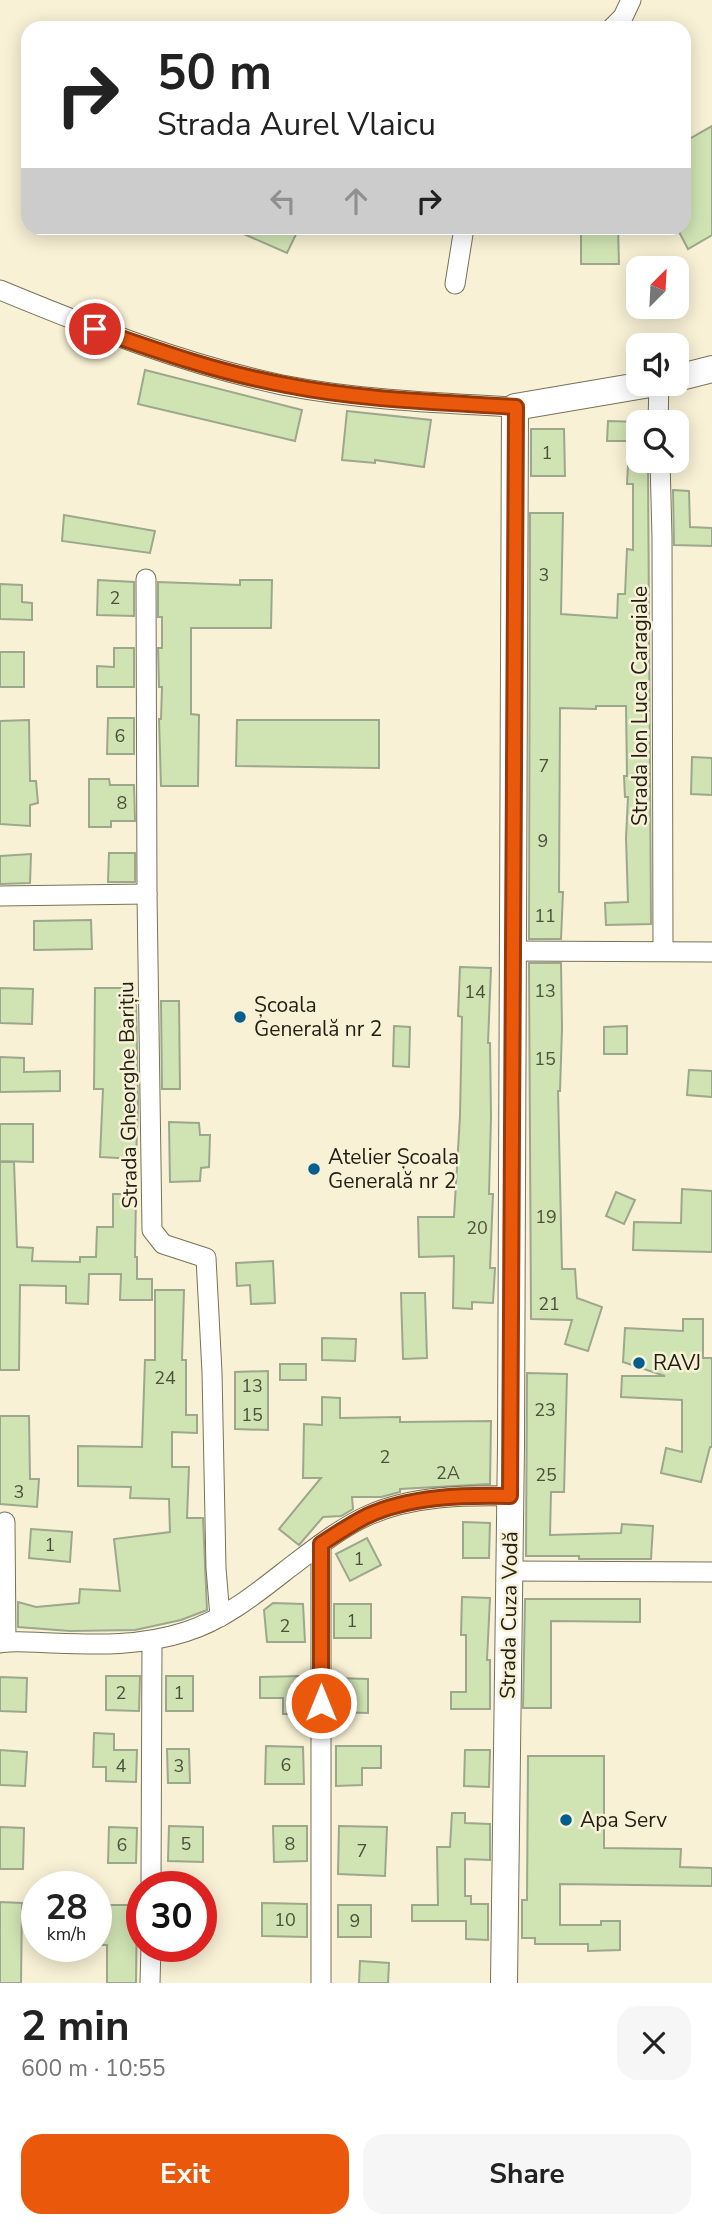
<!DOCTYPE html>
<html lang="en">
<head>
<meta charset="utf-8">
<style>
  body { margin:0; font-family:"Nunito Sans",sans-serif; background:#f6f6f6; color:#222; height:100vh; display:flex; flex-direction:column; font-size:26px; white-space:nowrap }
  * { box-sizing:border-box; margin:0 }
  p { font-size:23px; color:#767676 }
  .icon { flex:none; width:38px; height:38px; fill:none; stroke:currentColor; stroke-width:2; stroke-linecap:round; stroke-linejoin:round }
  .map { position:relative; height:1983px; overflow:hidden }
  .panel { display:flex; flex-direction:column; background:#fff; flex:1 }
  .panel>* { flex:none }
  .top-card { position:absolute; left:21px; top:21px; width:670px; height:214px; border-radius:21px; box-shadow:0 4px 18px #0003; background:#fff; color:#222; overflow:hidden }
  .needle { width:46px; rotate:24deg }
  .buttons { position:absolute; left:626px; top:256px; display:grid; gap:14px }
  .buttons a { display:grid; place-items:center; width:63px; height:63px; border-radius:14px; background:#fff; box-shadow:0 4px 18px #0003; font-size:35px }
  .speed { position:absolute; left:21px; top:1871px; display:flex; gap:14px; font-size:35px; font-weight:700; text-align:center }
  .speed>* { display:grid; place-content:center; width:91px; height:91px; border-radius:50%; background:#fff; box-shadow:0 4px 18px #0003; line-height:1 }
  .speed small { font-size:18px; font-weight:400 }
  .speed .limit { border:10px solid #d22; background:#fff; color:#111 }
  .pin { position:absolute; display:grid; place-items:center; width:60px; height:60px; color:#fff; margin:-30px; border:4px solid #fff; border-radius:50%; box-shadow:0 2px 7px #0007 }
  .me { position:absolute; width:77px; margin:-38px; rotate:0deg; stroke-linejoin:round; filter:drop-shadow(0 0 5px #0008) }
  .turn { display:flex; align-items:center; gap:24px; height:147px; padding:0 21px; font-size:32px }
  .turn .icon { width:91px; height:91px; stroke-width:2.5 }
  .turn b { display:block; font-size:49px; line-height:60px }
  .lanes { display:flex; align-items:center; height:66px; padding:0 21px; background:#0003; justify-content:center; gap:35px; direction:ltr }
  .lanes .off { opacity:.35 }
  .round { display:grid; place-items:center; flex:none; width:74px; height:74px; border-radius:21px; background:#f6f6f6 }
  .summary { display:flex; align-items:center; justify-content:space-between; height:119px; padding:0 21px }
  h1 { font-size:42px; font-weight:700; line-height:52px }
  .primary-button { display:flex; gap:14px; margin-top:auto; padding:14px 21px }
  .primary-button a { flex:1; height:80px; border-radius:21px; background:#ea580c; color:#fff; font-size:28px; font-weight:700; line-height:80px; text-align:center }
  .primary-button a+a { background:#f6f6f6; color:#222 }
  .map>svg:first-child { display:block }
  .building { fill:#d0e4b3; stroke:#9ca78d; stroke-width:2 }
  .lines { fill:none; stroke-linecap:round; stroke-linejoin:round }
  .street-casing { stroke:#777258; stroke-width:21 }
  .secondary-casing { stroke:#777258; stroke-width:28 }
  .street { stroke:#fff; stroke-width:19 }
  .secondary { stroke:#fff; stroke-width:26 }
  .route-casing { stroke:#983908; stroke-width:18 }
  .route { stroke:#ea580c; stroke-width:12 }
  .poi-dot { fill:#015e8e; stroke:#f8f1d5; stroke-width:2.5 }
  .labels { text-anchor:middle; stroke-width:5; stroke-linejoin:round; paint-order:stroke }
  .number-label { font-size:18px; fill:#4d503c }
  .street-label { font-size:21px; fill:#211f15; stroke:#f8f1d5 }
  .poi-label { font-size:21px; fill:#211f15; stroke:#f8f1d5; text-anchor:start }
</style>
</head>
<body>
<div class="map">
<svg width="712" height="1983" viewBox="0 0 712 1983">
  <rect width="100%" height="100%" fill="#f8f1d5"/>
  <g class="building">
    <path d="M712 126V235L688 249 677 228H684V142Z"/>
    <path d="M230 228H299L287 253Z"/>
    <path d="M581 228H618L619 264H581Z"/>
    <path d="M145 370 302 410 295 441 138 404Z"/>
    <path d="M347 411 431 420 424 467 375 460V463L342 460Z"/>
    <path d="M608 421 639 422V441H607Z"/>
    <path d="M531 429H564L565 476H531Z"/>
    <path d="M628 466H648L651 924 606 925 605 903 628 902 626 838 628 797H625L624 776H627L626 706H596V709L560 708 559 892H563L561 939H529L530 513H563L561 614 617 618 618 594H625L627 549 633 550V484H627Z"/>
    <path d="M673 490 689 491 690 527 712 528V546L674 545Z"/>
    <path d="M64 515 155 531 150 553 62 541Z"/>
    <path d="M98 580 134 582V616L97 615Z"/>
    <path d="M240 580H272L271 628H191V714L199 715 198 786H161L159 719H161L162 687H159L158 648H162V617H158V582L240 585Z"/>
    <path d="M0 584 22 585V602L32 603V620L0 619Z"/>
    <path d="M114 648H134V687H97V666L114 667Z"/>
    <rect x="0" y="652" width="24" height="35"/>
    <path d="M108 718H134V754H107Z"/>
    <path d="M29 720 30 781H36L38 803 30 805V826L0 824V721Z"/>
    <path d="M237 720H379V768L236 766Z"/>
    <path d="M692 757 712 758V795L691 794Z"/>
    <path d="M89 779H109L110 785H134L135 821H111V827H89Z"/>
    <path d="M109 853H135V882H108Z"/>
    <path d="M31 854 30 883 0 884V856Z"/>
    <path d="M91 920 92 949 34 950V921Z"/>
    <path d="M529 963H561L562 1028 560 1091H558L562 1269H575L577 1298 602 1307 588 1351 565 1344 572 1320 531 1319Z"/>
    <path d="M460 967 491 968 488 1043H490L491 1117 489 1194H493L490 1268H495L493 1303 472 1302V1309L453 1308 454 1256 419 1257 418 1217H454L460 1116 462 1017 458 1016Z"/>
    <path d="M0 988 33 989 32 1024 0 1023Z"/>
    <path d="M95 988H133V1001H136L138 1105 136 1159 100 1157 103 1089H94Z"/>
    <path d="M161 1001H179L180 1089H162Z"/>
    <path d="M394 1026 410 1027 409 1067 393 1066Z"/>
    <path d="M627 1026V1054H604V1027Z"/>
    <path d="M0 1057 24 1058V1072L60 1071V1091L0 1092Z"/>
    <path d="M689 1070 712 1071V1097L687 1095Z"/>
    <path d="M169 1122 199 1123 200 1135H210L209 1167 201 1168 200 1181 170 1182Z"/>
    <path d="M0 1124H33V1162L0 1161Z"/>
    <path d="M0 1162H14L17 1247 33 1248 32 1261 80 1262V1257H96L97 1227H113V1194H136L135 1257H137V1279H152V1300H120L121 1274H89L88 1304 66 1303V1286L20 1285 19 1370H0Z"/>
    <path d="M682 1189 712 1191V1252L633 1250 634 1222 681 1223Z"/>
    <path d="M616 1192 635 1200 624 1224 606 1216Z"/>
    <path d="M273 1261 275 1303 251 1304 250 1285 237 1286 236 1263Z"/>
    <path d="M155 1290H184L182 1360H186V1415H197V1433L172 1432V1467H189L187 1518H203L207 1610 181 1620 135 1630 70 1631 18 1627V1602L36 1607 79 1603 80 1589 120 1591 114 1539 170 1532 169 1499 130 1498 131 1487 78 1486V1446L142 1447 145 1360H155Z"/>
    <path d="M401 1293H425L427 1358 403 1359Z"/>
    <path d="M683 1319H703V1358H712V1447H710L701 1482 661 1473 666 1448 682 1452V1400L621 1397 622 1376H665L623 1362 625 1328 683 1331Z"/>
    <path d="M322 1338 356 1339 355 1361 322 1360Z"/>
    <rect x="280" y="1364" width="26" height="16"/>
    <path d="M268 1371V1430L235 1429V1372Z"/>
    <path d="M527 1373 567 1374 564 1492H551L550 1535 621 1533 622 1524 653 1526 651 1559H579V1556H526Z"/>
    <path d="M322 1397 340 1398V1418L400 1417V1422L491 1421 490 1484 400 1489V1492L381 1497H352L353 1509 341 1516 323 1517 299 1545 279 1529 321 1478H303L304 1424 322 1425Z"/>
    <path d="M0 1416H29L30 1479H39L37 1507 0 1504Z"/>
    <path d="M463 1522 490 1523 489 1558H463Z"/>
    <path d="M31 1529 72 1532 70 1562 29 1558Z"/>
    <path d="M367 1538 381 1565 350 1581 336 1554Z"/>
    <path d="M462 1597 490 1598 487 1660H490V1709H451V1692H466V1635H461Z"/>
    <path d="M525 1599H640V1622L551 1621V1708H523Z"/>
    <path d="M273 1603 303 1604 305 1642H267L264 1610Z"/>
    <rect x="334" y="1604" width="37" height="34"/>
    <path d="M106 1676H140L139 1711 106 1710Z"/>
    <rect x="166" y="1676" width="27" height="35"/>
    <path d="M302 1676 303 1714H283V1698H260V1677Z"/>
    <path d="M0 1677 27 1678 26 1712 0 1711Z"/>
    <path d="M335 1678 368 1679V1713L335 1712Z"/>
    <path d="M94 1733 114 1734V1750H137L136 1782 106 1781V1767H93Z"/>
    <path d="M266 1746 303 1747 304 1784H265Z"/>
    <path d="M336 1746H381V1768H362V1785L336 1786Z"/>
    <path d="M167 1749H189L190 1783H168Z"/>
    <path d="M0 1750 27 1752 25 1786 0 1785Z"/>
    <path d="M465 1750H490L489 1787 464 1786Z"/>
    <path d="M528 1756H604V1848L681 1849 680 1867 712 1868V1886L560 1884V1925H601V1921H620V1950L588 1951V1944H535V1938H522V1900H527Z"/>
    <path d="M452 1813H465V1823L490 1824V1860L465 1859V1896H471V1904H488V1940L466 1939V1921H412V1905H438L437 1847H450Z"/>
    <path d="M169 1826 203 1827V1862L168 1861Z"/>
    <path d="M273 1826H307V1861L274 1862Z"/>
    <path d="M339 1826 387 1827 385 1876 338 1874Z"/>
    <path d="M0 1827 24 1828 23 1869H0Z"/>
    <path d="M109 1827 137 1828 136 1863H108Z"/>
    <path d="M0 1902 22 1903 21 1983H0Z"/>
    <path d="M262 1903 307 1904V1937L262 1936Z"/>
    <path d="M99 1905H137L136 1983H107V1945H100Z"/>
    <rect x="338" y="1905" width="33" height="32"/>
    <path d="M360 1961 389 1963 388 1983H359Z"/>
  </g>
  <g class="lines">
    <g class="street-casing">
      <g id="street">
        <path d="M612 28 623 17 631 0"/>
        <path d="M455 284 464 228"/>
        <path d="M0 290C92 328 184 364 282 385 359 400 438 403 515 407"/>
        <path d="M658 422 659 383"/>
        <path d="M660 460 662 537 663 951"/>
        <path d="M146 579 147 894 152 1230 163 1244 206 1258 212 1372 216 1568 220 1617"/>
        <path d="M0 896 147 894"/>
        <path d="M513 951 712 952"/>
        <path d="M5 1522 6 1642"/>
        <path d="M509 1571 712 1572"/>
        <path d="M0 1643C17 1640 36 1643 53 1643 99 1645 141 1646 185 1632 224 1620 257 1593 289 1568 314 1549 340 1528 369 1515 412 1496 464 1495 510 1496"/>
        <path d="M151 1886 152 1641"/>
        <path d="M150 1983 151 1946"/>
        <path d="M321 1983V1544"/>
      </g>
    </g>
    <g class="secondary-casing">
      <g id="secondary">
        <path d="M677 378 712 369"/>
        <path d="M504 1983 511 1445 515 407 656 383"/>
      </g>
    </g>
    <use href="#street" class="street"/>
    <use href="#secondary" class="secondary"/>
  </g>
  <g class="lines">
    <g class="route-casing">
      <path id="route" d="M95 329C158 351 220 373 286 385 361 400 439 402 516 407L510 1496C464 1495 410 1496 367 1516 351 1524 336 1534 321 1544V1703"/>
    </g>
    <use href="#route" class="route"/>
  </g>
  <g class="poi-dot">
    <circle cx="240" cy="1017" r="7"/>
    <circle cx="314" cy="1169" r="7"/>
    <circle cx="639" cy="1363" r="7"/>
    <circle cx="566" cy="1820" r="7"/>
  </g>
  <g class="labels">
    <g class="number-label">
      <text x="547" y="459">1</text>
      <text x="544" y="581">3</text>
      <text x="115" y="604">2</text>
      <text x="120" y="742">6</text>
      <text x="544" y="772">7</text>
      <text x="122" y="809">8</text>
      <text x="543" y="847">9</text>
      <text x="545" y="922">11</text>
      <text x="545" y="997">13</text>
      <text x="475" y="998">14</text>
      <text x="545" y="1065">15</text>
      <text x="546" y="1223">19</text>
      <text x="477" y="1234">20</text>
      <text x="549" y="1310">21</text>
      <text x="165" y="1384">24</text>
      <text x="252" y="1392">13</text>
      <text x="545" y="1416">23</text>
      <text x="252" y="1421">15</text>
      <text x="385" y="1463">2</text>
      <text x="448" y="1479">2A</text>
      <text x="546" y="1481">25</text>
      <text x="19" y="1498">3</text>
      <text x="50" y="1551">1</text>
      <text x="359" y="1565">1</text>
      <text x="352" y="1627">1</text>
      <text x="285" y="1632">2</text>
      <text x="121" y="1699">2</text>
      <text x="179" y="1699">1</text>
      <text x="286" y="1771">6</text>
      <text x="121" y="1772">4</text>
      <text x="179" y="1772">3</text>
      <text x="186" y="1850">5</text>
      <text x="290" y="1850">8</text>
      <text x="122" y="1851">6</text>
      <text x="362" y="1857">7</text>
      <text x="285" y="1926">10</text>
      <text x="355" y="1927">9</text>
    </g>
    <g class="street-label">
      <text transform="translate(640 706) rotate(-90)" y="7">Strada Ion Luca Caragiale</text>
      <text transform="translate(128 1095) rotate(-91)" y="7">Strada Gheorghe Barițiu</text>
      <text transform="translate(509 1615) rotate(-89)" y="7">Strada Cuza Vodă</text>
    </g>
    <g class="poi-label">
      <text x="254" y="1012">Școala<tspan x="254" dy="24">Generală nr 2</tspan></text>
      <text x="328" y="1164">Atelier Școala<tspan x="328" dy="24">Generală nr 2</tspan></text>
      <text x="653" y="1370">RAVJ</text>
      <text x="580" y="1827">Apa Serv</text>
    </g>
  </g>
</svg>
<div class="buttons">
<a><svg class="needle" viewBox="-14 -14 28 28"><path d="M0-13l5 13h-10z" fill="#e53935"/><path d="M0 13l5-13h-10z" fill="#767676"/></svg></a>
<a><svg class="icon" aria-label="sound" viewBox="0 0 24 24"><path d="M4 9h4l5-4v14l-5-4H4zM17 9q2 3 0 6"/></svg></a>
<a><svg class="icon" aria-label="search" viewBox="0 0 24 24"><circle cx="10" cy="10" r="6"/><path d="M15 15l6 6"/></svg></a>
</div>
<div class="speed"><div>28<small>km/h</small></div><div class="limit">30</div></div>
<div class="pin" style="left:95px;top:329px;background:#d93025"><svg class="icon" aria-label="arrive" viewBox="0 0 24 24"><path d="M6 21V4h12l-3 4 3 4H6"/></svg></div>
<svg class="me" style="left:321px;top:1703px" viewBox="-20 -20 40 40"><circle r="17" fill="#ea580c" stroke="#fff" stroke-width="3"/><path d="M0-11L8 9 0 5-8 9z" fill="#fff"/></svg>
<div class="top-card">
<div class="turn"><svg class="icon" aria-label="right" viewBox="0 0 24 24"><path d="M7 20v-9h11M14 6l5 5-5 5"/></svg><div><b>50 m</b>Strada Aurel Vlaicu</div></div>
<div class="lanes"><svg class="icon off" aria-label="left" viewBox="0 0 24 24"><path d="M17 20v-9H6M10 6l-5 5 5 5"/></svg><svg class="icon off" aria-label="ahead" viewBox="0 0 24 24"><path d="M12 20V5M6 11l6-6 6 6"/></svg><svg class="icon" aria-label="right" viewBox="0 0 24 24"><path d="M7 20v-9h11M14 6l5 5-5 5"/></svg></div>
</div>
</div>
<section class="panel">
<div class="summary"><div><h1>2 min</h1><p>600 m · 10:55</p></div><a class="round"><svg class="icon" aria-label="close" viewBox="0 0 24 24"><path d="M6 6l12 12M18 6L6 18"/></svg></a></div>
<div class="primary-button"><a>Exit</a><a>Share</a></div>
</section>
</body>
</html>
